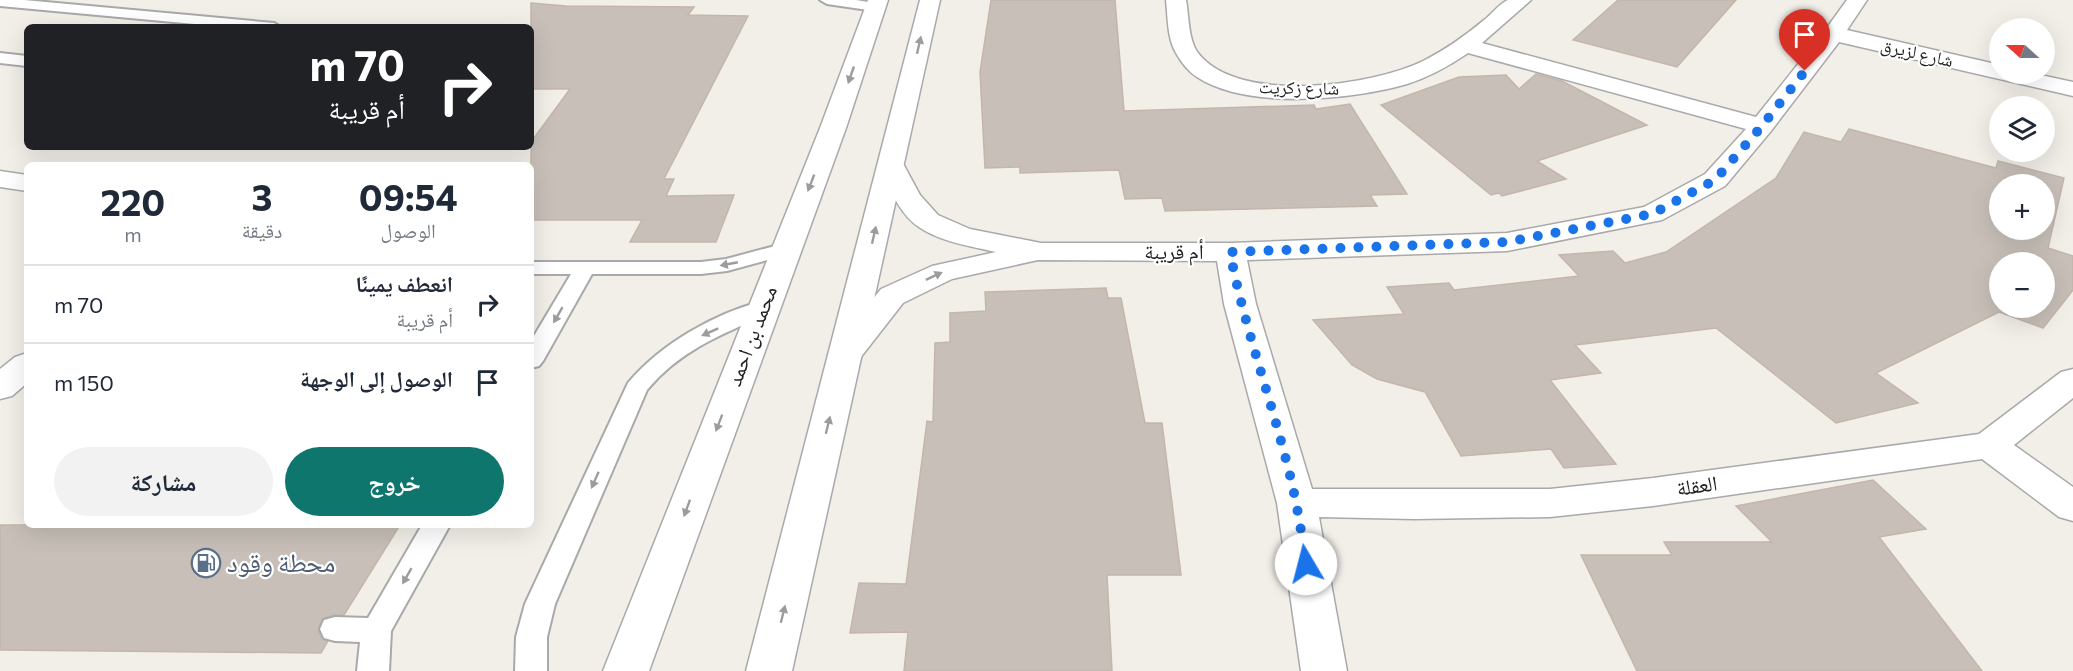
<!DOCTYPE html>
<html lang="ar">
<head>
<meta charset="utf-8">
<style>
  body { margin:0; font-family:Commissioner,"Noto Naskh Arabic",sans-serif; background:#f2f2f3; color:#1f2937; direction:rtl; height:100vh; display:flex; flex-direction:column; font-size:22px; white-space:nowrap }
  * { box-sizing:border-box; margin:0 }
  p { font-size:20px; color:#747a83 }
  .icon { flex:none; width:33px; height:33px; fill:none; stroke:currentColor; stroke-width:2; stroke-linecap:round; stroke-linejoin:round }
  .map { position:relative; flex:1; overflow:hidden; direction:ltr }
  .drawer { position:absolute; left:24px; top:162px; width:510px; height:366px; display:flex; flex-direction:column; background:#fff; border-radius:9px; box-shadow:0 6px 24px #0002; direction:rtl }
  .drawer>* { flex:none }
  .guide { position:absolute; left:24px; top:24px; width:510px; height:126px; border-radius:9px; box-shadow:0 6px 24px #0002; direction:rtl; background:#202124; color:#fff; overflow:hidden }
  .needle { width:39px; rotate:291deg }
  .buttons { position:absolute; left:1989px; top:18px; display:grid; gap:12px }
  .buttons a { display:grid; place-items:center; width:66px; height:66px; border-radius:50%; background:#fff; box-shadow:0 6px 24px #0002; font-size:30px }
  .pin { position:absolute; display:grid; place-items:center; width:51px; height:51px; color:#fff; margin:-62px -26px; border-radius:50% 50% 50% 0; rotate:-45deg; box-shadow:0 0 6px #0007 }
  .pin .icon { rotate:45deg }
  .me { position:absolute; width:66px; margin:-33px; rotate:352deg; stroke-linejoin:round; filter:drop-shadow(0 0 4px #0008) }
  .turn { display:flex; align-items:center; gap:21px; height:126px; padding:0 30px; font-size:27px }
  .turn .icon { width:78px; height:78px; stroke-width:2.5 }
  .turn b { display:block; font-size:42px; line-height:51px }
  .eta { display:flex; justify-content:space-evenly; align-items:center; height:102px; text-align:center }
  .eta b { font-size:36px; font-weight:700; line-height:42px }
  .action { display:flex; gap:12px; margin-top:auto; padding:12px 30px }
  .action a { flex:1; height:69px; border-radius:36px; background:#0f766e; color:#fff; font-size:24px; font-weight:700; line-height:69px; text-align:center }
  .action a+a { background:#f2f2f3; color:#1f2937 }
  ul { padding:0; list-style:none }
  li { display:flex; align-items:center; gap:18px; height:78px; padding:0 30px; border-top:2px solid #e0e1e3 }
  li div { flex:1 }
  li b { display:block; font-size:22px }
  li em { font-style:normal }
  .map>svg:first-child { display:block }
  .building { fill:#c7bfb8; stroke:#c4b6ab; stroke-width:1.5; fill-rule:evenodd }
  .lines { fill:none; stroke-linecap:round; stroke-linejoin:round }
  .service-casing { stroke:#a9a9a9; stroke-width:4 }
  .minor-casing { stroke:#a9a9a9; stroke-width:3 }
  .tertiary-casing { stroke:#a9a9a9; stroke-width:3 }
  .service { fill:#fff; fill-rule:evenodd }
  .minor { fill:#fff; fill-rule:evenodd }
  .tertiary { fill:#fff; fill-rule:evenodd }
  .oneway { fill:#9c9c9c }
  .route { stroke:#1a73e8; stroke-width:10; stroke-dasharray:0 18 }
  .labels { text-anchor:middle; stroke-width:4.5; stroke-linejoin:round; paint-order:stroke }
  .far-street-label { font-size:18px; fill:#222; stroke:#fff }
  .street-label { font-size:21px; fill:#222; stroke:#fff }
  .near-service-label { font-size:26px; fill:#4e5e75; stroke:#fff; text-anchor:start }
</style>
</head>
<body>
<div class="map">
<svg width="2073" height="671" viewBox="0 0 2073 671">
  <rect width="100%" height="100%" fill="#f2efe9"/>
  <g class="building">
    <path d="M991 0H1115L1124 111 1314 105 1316 109 1350 104 1407 194 1370 195 1377 206 1165 211 1162 198 1125 199 1119 170 1020 173V167L985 168 980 72Z"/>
    <path d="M1618 0H1736L1677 67 1573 40Z"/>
    <path d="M531 3 566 6 694 7 688 15 748 16 664 179H674L666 196 734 195 716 242H630L642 220H531V142L570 89H531Z"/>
    <path d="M1536 74 1562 81 1647 125 1537 161 1566 179 1502 196 1499 193 1491 195 1381 105 1459 77 1506 75 1519 89Z"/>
    <path d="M1849 129 1996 168 1998 161 2064 178 2048 248 2073 256V290L2043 328 1999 312 1876 373 1918 403 1836 423 1716 328 1575 345 1601 373 1550 380 1616 464 1564 468 1551 449 1461 456 1425 392 1377 379 1352 365 1313 320 1404 314 1387 287 1449 283 1454 290 1579 276 1559 255 1613 251 1625 263 1666 252 1776 178 1804 132 1841 142ZM2000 184H2044V230H2000ZM2000 262H2044V308H2000Z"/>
    <path d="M1106 288 1108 298H1121L1145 423H1162L1181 575H1107L1112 671H904L908 632 850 633 859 583 906 584 927 421 933 422 935 343 950 342V313L986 311 985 292Z"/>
    <path d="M1873 480 1926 529 1879 537 1982 671H1637L1581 555H1672L1664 542H1772L1736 506Z"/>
    <path d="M0 525H400L344 615H334L322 619 318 630 322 639 328 641 321 653 0 650Z"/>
  </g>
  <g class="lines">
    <g class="service-casing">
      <g id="service">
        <path d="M0 0H24L274 23 281 27H227L0 6Z"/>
        <path d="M820 0H856L880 4 882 7 875 11 827 4Z"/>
        <path d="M0 53 27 56V66L0 63Z"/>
        <path d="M786 243 793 245 796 249 793 253 727 271 701 274H592L543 361 539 366 531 368V341L571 274H531V262H701L726 259Z"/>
        <path d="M763 301 771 303 774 308 771 313C724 333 680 350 647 390L555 604 547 637V671H515L516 637 525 604 628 383C661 344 713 314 763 301Z"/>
        <path d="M422 525H450L391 631 389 671H357L360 642 335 641 324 638 320 629 324 620 335 617 368 618Z"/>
      </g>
    </g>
    <g class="minor-casing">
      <g id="minor">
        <path d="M1166 0H1186C1189 16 1188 39 1198 53 1238 105 1372 86 1423 61 1445 50 1465 36 1484 20 1491 15 1500 3 1508 0 1514 0 1525 0 1531 0L1482 43 1756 117 1826 29 1847 0H1867L1847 30 2000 65V74H2036L2073 82V96L1839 42 1771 131 1725 186 1662 220 1507 251 1247 260 1256 304 1312 489H1550L1653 478 1979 434 2061 372 2073 369V398L2014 445 2073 487V521L2059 517 1982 459 1653 506 1550 517 1414 519 1319 517 1347 671H1301L1277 503 1224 304 1217 261 1038 260 952 279 903 303 857 362 845 365 833 362 828 355 881 289 932 266 996 252C970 246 941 242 919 227 899 214 888 185 878 164L882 158 891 156 900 158 920 195 938 215 970 229 1041 243H1230L1507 233 1644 207 1705 174 1746 129 1468 53C1449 66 1429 77 1407 84 1352 100 1247 110 1197 77 1189 72 1181 62 1176 53 1167 38 1168 17 1166 0Z"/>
        <path d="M0 171 27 175V191L0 187Z"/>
        <path d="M27 353V383L12 396 0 399V369L15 357Z"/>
      </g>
    </g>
    <g class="tertiary-casing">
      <g id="tertiary">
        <path d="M868 0H888L846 128 649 671H603L820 128Z"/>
        <path d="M920 0H940L792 671H746Z"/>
      </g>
    </g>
    <use href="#service" class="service"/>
    <use href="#minor" class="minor"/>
    <use href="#tertiary" class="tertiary"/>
  </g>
  <defs><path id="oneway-solid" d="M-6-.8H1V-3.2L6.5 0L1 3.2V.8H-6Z" transform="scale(1.5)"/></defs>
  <g class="oneway">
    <use href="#oneway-solid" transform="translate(919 45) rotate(-77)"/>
    <use href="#oneway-solid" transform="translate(851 75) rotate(109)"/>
    <use href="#oneway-solid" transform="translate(811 183) rotate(111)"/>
    <use href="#oneway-solid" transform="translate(874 235) rotate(-77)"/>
    <use href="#oneway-solid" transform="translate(729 264) rotate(169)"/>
    <use href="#oneway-solid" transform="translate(934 276) rotate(-25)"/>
    <use href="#oneway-solid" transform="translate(558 315) rotate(120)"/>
    <use href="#oneway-solid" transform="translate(710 332) rotate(156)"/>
    <use href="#oneway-solid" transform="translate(719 423) rotate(111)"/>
    <use href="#oneway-solid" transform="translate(828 425) rotate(-76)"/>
    <use href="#oneway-solid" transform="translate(595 480) rotate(114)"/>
    <use href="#oneway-solid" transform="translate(687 508) rotate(110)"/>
    <use href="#oneway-solid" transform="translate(407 576) rotate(120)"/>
    <use href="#oneway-solid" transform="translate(783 614) rotate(-76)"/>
  </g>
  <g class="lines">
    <path class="route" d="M1306 564C1301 528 1295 492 1285 456 1267 387 1243 321 1230 252L1507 242 1652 214 1715 180 1762 126 1805 71"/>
  </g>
  <defs>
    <g id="fuel-ring" transform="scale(1.5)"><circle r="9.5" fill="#fff" stroke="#5c6f8a" stroke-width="1.5"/><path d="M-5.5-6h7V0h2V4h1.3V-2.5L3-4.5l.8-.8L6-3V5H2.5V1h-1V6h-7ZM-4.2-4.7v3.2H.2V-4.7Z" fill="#5c6f8a"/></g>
  </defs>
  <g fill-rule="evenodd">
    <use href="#fuel-ring" x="206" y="563"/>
  </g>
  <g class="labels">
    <g class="far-street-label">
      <text transform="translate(1917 53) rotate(13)" y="6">شارع لزيرق</text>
      <text transform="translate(1299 88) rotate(1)" y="6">شارع زكريت</text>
    </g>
    <g class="street-label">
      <text x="1174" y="259">أم قريبة</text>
      <text transform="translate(752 336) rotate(-69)" y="7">محمد بن احمد</text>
      <text transform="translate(1697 486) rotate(-8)" y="7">العقلة</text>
    </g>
    <g class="near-service-label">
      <text x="227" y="572">محطة وقود</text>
    </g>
  </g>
</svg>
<div class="buttons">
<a><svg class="needle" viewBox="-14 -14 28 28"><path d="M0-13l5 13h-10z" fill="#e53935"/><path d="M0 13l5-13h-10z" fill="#747a83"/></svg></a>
<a><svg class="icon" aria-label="layers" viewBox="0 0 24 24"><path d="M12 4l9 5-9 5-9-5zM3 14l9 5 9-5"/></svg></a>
<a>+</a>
<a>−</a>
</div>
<div class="pin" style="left:1805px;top:71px;background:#d93025"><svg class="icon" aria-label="arrive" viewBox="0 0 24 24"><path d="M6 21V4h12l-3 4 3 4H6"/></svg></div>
<svg class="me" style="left:1306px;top:564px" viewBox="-20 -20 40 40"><circle r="19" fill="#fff"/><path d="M0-13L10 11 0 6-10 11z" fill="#1a73e8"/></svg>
<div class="guide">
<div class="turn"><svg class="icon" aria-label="right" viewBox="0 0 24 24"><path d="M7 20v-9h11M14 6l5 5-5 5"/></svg><div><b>70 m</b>أم قريبة</div></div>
</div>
<section class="drawer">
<div class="eta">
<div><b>09:54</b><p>الوصول</p></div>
<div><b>3</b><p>دقيقة</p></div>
<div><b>220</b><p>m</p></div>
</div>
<ul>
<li><svg class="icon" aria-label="right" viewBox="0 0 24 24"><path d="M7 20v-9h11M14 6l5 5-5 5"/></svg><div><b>انعطف يمينًا</b><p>أم قريبة</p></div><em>70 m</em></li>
<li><svg class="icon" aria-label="arrive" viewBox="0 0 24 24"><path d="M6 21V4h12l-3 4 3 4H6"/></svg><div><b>الوصول إلى الوجهة</b></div><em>150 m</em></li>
</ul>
<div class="action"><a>خروج</a><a>مشاركة</a></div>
</section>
</div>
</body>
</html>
